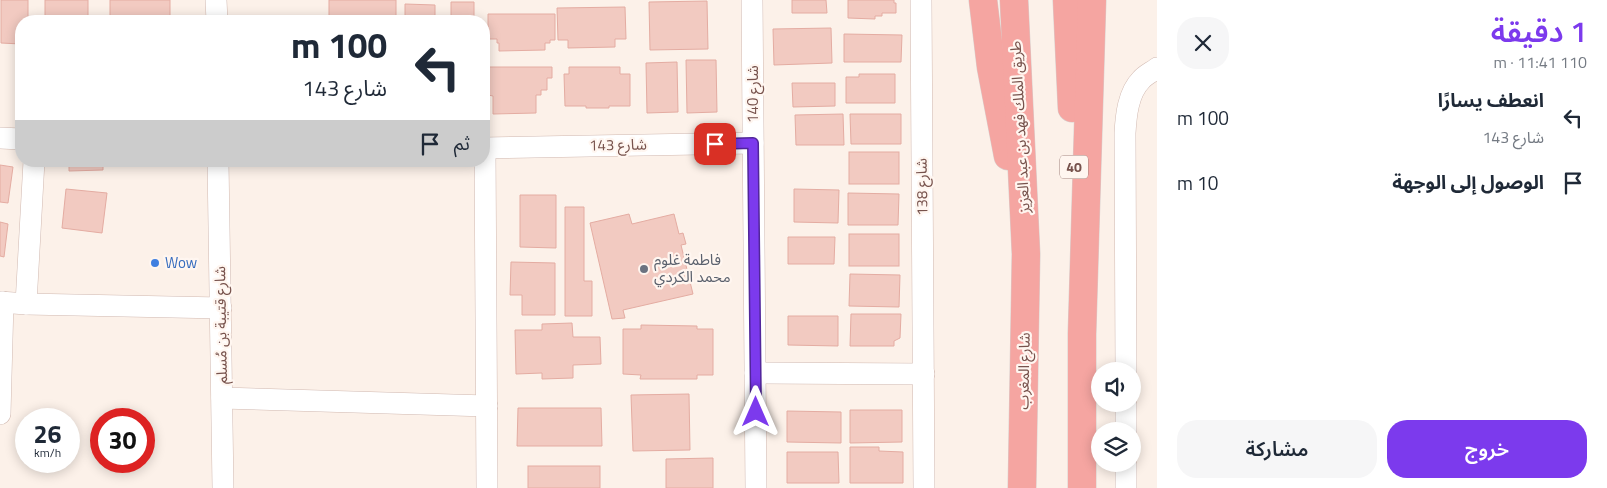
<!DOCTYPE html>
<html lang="ar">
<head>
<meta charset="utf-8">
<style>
  body { margin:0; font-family:"Titillium Web","Noto Sans Arabic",sans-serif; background:#f6f6f7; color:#1f2937; direction:rtl; height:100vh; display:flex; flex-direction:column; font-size:19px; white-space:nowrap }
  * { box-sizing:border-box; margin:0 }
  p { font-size:16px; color:#747a83 }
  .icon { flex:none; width:28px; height:28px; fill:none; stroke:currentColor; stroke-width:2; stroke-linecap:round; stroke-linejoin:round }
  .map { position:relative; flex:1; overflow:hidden; direction:ltr }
  .panel { display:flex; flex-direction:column; background:#fff; width:450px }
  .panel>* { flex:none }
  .guide { position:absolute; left:15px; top:15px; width:475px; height:152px; border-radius:20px; box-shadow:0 2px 12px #0003; direction:rtl; background:#fff; color:#1f2937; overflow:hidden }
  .buttons { position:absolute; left:1091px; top:362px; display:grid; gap:10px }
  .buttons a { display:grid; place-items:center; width:50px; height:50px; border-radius:50%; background:#fff; box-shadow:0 2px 12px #0003; font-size:25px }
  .speed { position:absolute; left:15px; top:408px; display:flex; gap:10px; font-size:25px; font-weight:700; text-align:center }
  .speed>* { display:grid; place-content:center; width:65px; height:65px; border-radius:50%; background:#fff; box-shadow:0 2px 12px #0003; line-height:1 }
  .speed small { font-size:12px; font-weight:400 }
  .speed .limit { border:8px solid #d22; background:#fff; color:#111 }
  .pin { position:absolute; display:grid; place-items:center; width:42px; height:42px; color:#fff; margin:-21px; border-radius:10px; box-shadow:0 2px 8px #0006 }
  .me { position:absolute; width:55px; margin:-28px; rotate:0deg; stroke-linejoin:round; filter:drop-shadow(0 0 4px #0008) }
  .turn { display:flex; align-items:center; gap:18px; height:105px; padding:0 20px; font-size:22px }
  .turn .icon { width:65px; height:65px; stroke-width:2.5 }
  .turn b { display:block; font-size:35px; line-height:42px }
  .then { display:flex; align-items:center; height:48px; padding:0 20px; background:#0003; gap:10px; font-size:19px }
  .round { display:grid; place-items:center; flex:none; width:52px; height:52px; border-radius:20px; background:#f6f6f7 }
  .head { display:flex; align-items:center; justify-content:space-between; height:85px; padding:0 20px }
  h1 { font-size:30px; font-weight:600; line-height:38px; color:#7c3aed }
  .primary-button { display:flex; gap:10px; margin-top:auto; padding:10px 20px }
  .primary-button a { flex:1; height:58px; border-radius:20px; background:#7c3aed; color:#fff; font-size:20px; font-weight:600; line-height:58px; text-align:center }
  .primary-button a+a { background:#f6f6f7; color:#1f2937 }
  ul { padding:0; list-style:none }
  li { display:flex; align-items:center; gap:15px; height:65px; padding:0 20px }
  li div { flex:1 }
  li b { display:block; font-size:19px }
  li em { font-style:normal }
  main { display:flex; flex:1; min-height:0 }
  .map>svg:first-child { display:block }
  .building { fill:#f2cac1; stroke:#e4aca2 }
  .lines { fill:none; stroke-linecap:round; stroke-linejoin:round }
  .minor-casing { stroke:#d1b9b1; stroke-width:22 }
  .highway-casing { stroke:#d9cfcd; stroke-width:29 }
  .minor { stroke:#fff; stroke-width:21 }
  .highway { stroke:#f5a5a1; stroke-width:28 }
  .route-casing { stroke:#51269a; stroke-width:12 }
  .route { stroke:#7c3aed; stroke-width:9 }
  .shop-dot { fill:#3f7fe0; stroke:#fff6f0; stroke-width:2 }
  .worship-dot { fill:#6b7280; stroke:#fff6f0; stroke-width:2 }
  .labels { text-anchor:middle; stroke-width:4.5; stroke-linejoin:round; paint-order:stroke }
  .shield { fill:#fff6f0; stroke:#a0837d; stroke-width:1 }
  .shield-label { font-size:14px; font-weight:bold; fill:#77524c }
  .street-label { font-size:15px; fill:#77524c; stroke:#fff6f0 }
  .worship-label { font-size:15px; fill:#5b616d; stroke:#fff6f0; text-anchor:start }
  .shop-label { font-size:15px; fill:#366cbe; stroke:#fff6f0; text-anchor:start }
</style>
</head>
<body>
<main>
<section class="panel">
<div class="head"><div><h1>1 دقيقة</h1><p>110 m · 11:41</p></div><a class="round"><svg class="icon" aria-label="close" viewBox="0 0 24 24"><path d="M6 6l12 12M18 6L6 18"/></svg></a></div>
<ul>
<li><svg class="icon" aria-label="left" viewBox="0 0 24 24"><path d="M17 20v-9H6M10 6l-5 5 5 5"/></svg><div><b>انعطف يسارًا</b><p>شارع 143</p></div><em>100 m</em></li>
<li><svg class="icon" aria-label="arrive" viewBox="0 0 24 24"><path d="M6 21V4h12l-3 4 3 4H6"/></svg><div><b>الوصول إلى الوجهة</b></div><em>10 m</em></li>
</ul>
<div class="primary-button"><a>خروج</a><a>مشاركة</a></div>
</section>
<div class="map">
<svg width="1157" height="488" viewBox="0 0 1157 488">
  <rect width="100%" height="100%" fill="#fcf1e9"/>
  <g class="building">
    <path d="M1 0H28V21H21V44L1 43Z"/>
    <rect x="45" y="0" width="43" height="21"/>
    <rect x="110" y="0" width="60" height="21"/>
    <rect x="329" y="0" width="67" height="21"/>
    <path d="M792 0H826L827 13H792Z"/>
    <path d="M848 0H894V3H896V13H882V16H875V19L848 18Z"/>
    <path d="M707 1 708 49 650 50 649 2Z"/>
    <path d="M451 2H474V19H478V21H448V19H451Z"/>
    <path d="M405 4 435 5V21H405Z"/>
    <path d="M625 7 626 39H615V47L568 48V40H558L557 8Z"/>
    <path d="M488 14H555V40H550V43H545V50L499 51V43H497V39H488Z"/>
    <path d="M831 28 832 63 774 65 773 29Z"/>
    <path d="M844 34 902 35 901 62H844Z"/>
    <path d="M686 60H716L717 112 687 113Z"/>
    <path d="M677 62 678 112 647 113 646 63Z"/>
    <path d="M488 67H552V78H547V90H541V95H536V113L493 114V96L488 95Z"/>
    <path d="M569 67H620V74H630V106H609V108H586V106H565L564 74H569Z"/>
    <path d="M859 74H895V103H846V77H859Z"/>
    <path d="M792 83H835V106L793 107Z"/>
    <path d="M843 114 844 145H796L795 115Z"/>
    <path d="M850 114H901V144H851Z"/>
    <rect x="849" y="152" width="50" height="32"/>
    <path d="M69 161H103V170L69 171Z"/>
    <path d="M0 165 13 167 8 203 0 202Z"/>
    <path d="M66 189 107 193 102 233 62 228Z"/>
    <path d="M794 189 839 190 838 223 794 222Z"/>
    <path d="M848 193 899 194 898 225H848Z"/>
    <path d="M520 195H556V248L520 247Z"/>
    <path d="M565 207H584V281H592V316H565Z"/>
    <path d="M629 214 632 224 674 214 679 234 683 233 686 244 681 245 693 294 623 310 625 318 612 319 590 223Z"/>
    <path d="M0 222 8 224 4 257 0 256Z"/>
    <rect x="849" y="234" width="50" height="32"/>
    <path d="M788 237H835L834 264H788Z"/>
    <path d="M511 262 555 263V315H522V295H510Z"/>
    <path d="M850 274 900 275 899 307 849 306Z"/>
    <path d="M851 314H901L900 338 894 341V346H850Z"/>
    <path d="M788 316H838V346L788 345Z"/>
    <path d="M572 323 573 337H600L601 364 573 365V378L542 379V373L516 374 515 330H542V324Z"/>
    <path d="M641 325 697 326V329H713V375H697V379H640L641 375 623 374V329H641Z"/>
    <path d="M689 394 690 450 633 451 631 395Z"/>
    <path d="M518 408H601L602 446H517Z"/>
    <path d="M850 410H902V442L850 443Z"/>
    <path d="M787 411 841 412V443L787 442Z"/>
    <path d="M850 447H879V451L903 452V483H850Z"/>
    <path d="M787 452H838L839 483H787Z"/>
    <path d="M713 458V488H666V459Z"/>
    <rect x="528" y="466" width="72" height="22"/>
  </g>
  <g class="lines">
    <g class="minor-casing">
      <g id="minor">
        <path d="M216 0 217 21"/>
        <path d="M752 0 756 488"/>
        <path d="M921 0 924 488"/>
        <path d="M0 138 21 139"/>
        <path d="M484 148 753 143"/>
        <path d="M485 148 487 488"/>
        <path d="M218 161 223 488"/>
        <path d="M0 302 26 304 221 308"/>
        <path d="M26 304 34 161"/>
        <path d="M1126 371 1125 133C1126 116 1128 93 1141 80 1145 75 1152 72 1157 68"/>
        <path d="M755 373 924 374"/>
        <path d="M222 398 487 406"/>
        <path d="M1126 404V431"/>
        <path d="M0 414 3 302"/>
        <path d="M1126 464V488"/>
      </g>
    </g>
    <g class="highway-casing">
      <g id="highway">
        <path d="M983 0 991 67 1008 156"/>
        <path d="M1014 0 1026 254 1022 488"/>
        <path d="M1067 0 1072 108"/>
        <path d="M1082 488V334L1092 0"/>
      </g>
    </g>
    <use href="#minor" class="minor"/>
    <use href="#highway" class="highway"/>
  </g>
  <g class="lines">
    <g class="route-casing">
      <path id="route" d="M715 144 753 143 756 412"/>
    </g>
    <use href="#route" class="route"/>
  </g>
  <circle class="shop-dot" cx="155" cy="263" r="5"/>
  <circle class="worship-dot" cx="644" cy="269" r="5"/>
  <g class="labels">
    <rect class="shield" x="1060" y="155.5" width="28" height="23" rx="4"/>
    <g class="shield-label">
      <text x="1074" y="172">40</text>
    </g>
    <g class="street-label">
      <text transform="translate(753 94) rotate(-90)" y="5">شارع 140</text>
      <text transform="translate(1020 127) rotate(-93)" y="5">طريق الملك فهد بن عبد العزيز</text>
      <text transform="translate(618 145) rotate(-1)" y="5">شارع 143</text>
      <text transform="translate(922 187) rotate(-91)" y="5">شارع 138</text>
      <text transform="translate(221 325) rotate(-91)" y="5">شارع قتيبة بن مُسلم</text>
      <text transform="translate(1024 371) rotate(-89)" y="5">شارع المغرب</text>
    </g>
    <g class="worship-label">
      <text x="654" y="265">فاطمة غلوم<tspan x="654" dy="17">محمد الكردي</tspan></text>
    </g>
    <g class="shop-label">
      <text x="165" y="268">Wow</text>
    </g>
  </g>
</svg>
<div class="buttons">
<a><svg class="icon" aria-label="sound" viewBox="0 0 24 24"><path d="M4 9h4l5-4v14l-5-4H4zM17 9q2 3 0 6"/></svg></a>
<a><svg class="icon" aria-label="layers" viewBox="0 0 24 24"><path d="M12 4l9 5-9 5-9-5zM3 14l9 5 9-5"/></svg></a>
</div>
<div class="speed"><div>26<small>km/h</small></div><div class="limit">30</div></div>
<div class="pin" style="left:715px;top:144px;background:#d93025"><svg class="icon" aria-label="arrive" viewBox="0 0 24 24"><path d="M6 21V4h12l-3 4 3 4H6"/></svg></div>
<svg class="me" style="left:756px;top:412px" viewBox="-20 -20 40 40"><path d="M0-17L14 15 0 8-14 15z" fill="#7c3aed" stroke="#fff" stroke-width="4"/></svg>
<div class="guide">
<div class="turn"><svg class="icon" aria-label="left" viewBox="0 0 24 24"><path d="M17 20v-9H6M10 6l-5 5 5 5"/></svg><div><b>100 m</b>شارع 143</div></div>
<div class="then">ثم<svg class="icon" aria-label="arrive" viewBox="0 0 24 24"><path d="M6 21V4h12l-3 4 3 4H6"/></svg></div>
</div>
</div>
</main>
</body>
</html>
